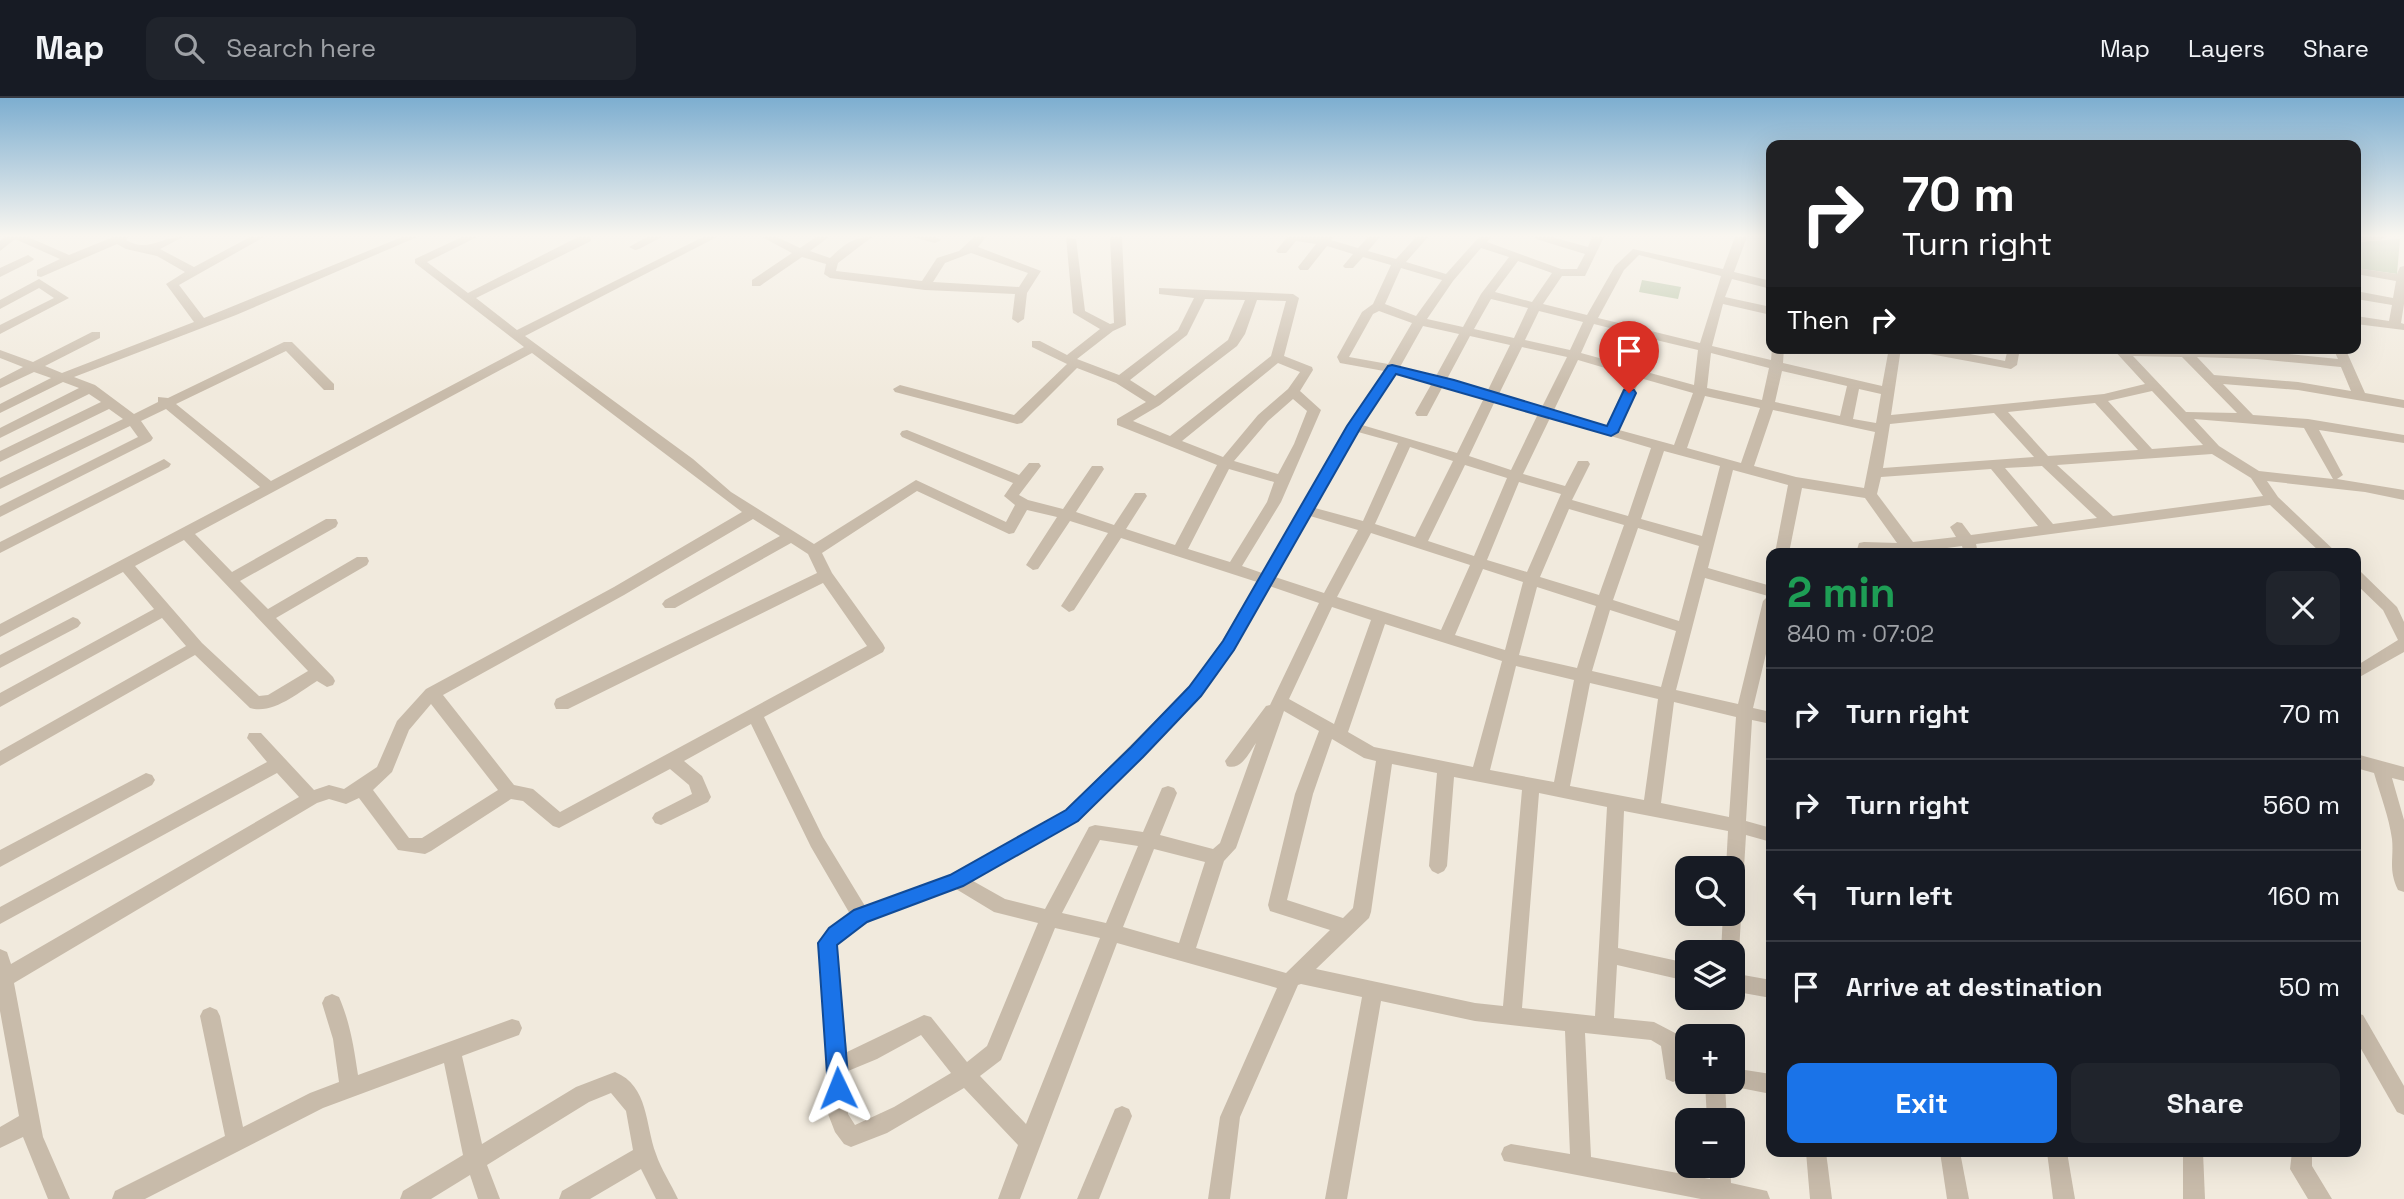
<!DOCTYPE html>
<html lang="en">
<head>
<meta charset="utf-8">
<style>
  body { margin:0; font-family:"Space Grotesk",sans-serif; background:#20242c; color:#f1f3f6; height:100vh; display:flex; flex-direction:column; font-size:26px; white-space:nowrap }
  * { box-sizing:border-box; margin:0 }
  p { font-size:23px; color:#9ea1a6 }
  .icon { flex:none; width:38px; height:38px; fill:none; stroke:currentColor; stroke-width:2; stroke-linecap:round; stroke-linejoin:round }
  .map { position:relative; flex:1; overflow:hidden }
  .drawer { position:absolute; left:1766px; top:450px; width:595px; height:609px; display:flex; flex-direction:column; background:#171b24; border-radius:14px; box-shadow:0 7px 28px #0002 }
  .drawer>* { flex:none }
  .hud { position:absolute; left:1766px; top:42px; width:595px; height:214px; border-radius:14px; box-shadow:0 7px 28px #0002; background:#202124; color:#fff; overflow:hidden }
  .tools { position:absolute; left:1675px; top:758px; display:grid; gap:14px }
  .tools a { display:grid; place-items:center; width:70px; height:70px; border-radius:14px; background:#171b24; box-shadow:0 7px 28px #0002; font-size:35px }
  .pin { position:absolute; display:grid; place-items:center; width:60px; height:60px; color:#fff; margin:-72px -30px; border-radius:50% 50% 50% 0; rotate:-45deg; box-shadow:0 0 7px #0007 }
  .pin .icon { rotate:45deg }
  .me { position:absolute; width:77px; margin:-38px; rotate:358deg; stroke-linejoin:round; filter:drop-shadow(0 0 5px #0008) }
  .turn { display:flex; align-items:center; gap:24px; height:147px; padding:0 21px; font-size:32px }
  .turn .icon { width:91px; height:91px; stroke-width:2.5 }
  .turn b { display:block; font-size:49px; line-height:60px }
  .then { display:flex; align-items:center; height:66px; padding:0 21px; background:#0003; gap:14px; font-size:26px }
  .round { display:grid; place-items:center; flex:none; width:74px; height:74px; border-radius:14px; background:#20242c }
  .headline { display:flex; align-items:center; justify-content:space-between; height:119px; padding:0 21px }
  h1 { font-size:42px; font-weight:700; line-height:52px; color:#1e9e55 }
  .action { display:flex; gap:14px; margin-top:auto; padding:14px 21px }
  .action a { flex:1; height:80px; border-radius:14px; background:#1a73e8; color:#fff; font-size:28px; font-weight:700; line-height:80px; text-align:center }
  .action a+a { background:#20242c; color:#f1f3f6 }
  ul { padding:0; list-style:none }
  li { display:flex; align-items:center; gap:21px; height:91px; padding:0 21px; border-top:2px solid #363941 }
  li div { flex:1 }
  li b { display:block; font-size:26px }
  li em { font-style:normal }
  header { display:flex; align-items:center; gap:42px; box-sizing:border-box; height:98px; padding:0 35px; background:#171b24; border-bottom:2px solid #363941 }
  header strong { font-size:33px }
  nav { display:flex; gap:38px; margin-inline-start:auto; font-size:24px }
  .search { width:490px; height:63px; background:#20242c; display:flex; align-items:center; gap:18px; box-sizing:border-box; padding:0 24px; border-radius:14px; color:#9ea1a6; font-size:26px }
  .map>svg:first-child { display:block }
  .green { fill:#b0bf9e }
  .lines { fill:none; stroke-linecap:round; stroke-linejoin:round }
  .minor { fill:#c8bbaa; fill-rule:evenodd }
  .route { fill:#1a73e8; stroke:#114b97; stroke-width:2 }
</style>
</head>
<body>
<header>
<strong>Map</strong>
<div class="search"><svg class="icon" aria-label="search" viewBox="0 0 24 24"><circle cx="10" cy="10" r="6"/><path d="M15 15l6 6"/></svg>Search here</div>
<nav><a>Map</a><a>Layers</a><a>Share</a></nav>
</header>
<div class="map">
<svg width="2404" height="1101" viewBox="0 0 2404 1101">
  <rect width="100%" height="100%" fill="#f1eadd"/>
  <g class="green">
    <path d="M2400 141 2397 176 2356 170V144Z"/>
    <path d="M1642 182 1681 189 1678 201 1639 194Z"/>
  </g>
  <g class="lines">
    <g class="minor">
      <path d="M5 139H28L69 157 113 139H129L126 142C149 155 159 139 183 139L160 151 194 169 250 139H264L179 187 204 220 402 139H417L236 217 74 279 95 287 134 316 158 304V299L168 300 284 244H292L334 286V292H324L286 253 176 306 271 383 524 249 415 165V161L462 139H477L427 164 468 195 578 139H591V143L476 200 517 232 703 139H717L525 238 693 361 731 394 814 446 916 382 1006 424 1015 407 1004 398 1013 385 902 339 900 336 902 333 907 332 1019 377 1029 365H1039L1041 368 1019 397 1028 402 1063 411 1092 368H1102L1104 371 1076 414 1114 427 1135 395H1145L1147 398 1126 431 1175 447 1217 367 1117 327V321L1146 304 1116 285 1077 270 1022 325 1017 326 895 294 893 291 900 287 1014 317 1067 266 1032 249V243H1040L1067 257 1100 231 1073 215 1066 139 1076 141 1085 213 1110 226 1114 225 1110 139H1122L1126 227 1113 233 1077 261 1119 277 1178 232 1194 200 1159 196V190L1293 196 1299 200 1284 258 1312 269 1313 272 1300 293 1321 312 1281 404 1242 468 1262 475 1347 329 1384 273 1340 265 1337 259 1362 214 1373 206 1391 167 1363 159 1353 170H1345L1343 168 1353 156 1327 148 1308 172H1300L1298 169 1316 146 1296 143 1286 155H1278L1276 153 1287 139H1334L1331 142 1358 150 1368 139H1380L1368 153 1396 161 1416 139H1428L1406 164 1446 176 1479 139H1491L1487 144 1561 171H1577L1585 156 1536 141 1534 139H1552L1588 149 1592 139H1604L1585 178H1562L1543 206 1587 217 1615 168 1633 151 1723 171 1735 139H1747L1734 174 1771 183V191L1732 181 1725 199 1771 209V217L1723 206 1712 248 1771 262 1772 250H1784L1783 265 1882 288 1889 250H1901L1891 317 2104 296 2145 286 2112 250 2257 253 2338 261 2333 250H2345L2365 295 2404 302V310L2298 292 2223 286 2253 317 2308 321 2404 337V345L2319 332 2343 377 2337 381 2404 392V402L2365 394 2267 383 2278 399 2337 455H2321L2270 407 1976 446 1978 455H1964L1962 448 1910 455H1856L1859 445 1864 444 1897 445 1865 400 1802 390 1789 455H1775L1788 387 1733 372 1708 470 1771 488V535L1753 610 1771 614V626L1752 622 1746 723 1771 730V744L1746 737 1739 854 1737 860 1732 862V854H1721L1723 816H1732V770H1726L1728 733 1624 713 1618 850 1687 865V883L1617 867 1614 920 1654 924 1677 936 1683 974 1680 981 1673 984 1666 981 1661 948 1651 942 1585 935 1591 1059 1710 1081V1068H1730L1731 1085 1767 1093 1770 1101H1701L1504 1063 1501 1056 1504 1049 1511 1046 1570 1056 1565 933 1475 923 1381 903 1347 1101H1325L1362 899 1301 886 1298 887 1240 1019 1230 1101H1208L1220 1019 1277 890 1117 845 1020 1101H998L1018 1047 964 990 887 1035 851 1049 844 1046 835 1034 828 1016V966L818 845 833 827 850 816 811 749 751 626 684 663 702 678 711 699 708 704 661 727 655 725 652 720 655 715 692 696 689 687 670 671 559 730 553 728 523 703 511 701 431 753 425 756 398 752 359 700 346 706 329 701 317 705 14 885 43 1039 70 1101H48L23 1039 0 1050V1029L19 1018 0 913V851L7 854 11 866 299 699 277 675 0 826V809L267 664 247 640 249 635H261L314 692 329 687 344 691 377 669 397 623 426 591 614 489 742 414 532 255 195 436 232 474 326 421H336L338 425 336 429 240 483 268 511 357 459H367L369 463 367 467 276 520 333 579 335 583 333 587 327 589 317 583C299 594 273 617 250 610L195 557 0 668V653L186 548 162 520 0 609V595L154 511 123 474 0 539V526L260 389 166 311 141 323 153 340 151 343 0 419V408L138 339 130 328 0 391V380L123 321 109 311 0 364V353L101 304 89 296 0 340V330L79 290 63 284 0 315V306L51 280 34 274 0 290V281L23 269 0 260V252L33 264 92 234H100V240L45 268 62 275 194 224 166 186 185 174 157 158 126 151 117 146 41 179 37 178V172L60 161 15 141 0 153V143ZM1481 150 1509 159 1481 196 1463 229 1427 221 1453 183ZM1639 157 1721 178 1700 245 1598 220 1624 172ZM1518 163 1552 175 1532 204 1495 194ZM1401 170 1442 182 1416 218 1385 206ZM1205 201 1245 202 1228 242 1155 298 1130 282 1187 237ZM1491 201 1528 210 1514 240 1474 231ZM1257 202 1286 203 1271 258 1170 338 1133 323 1160 307 1237 248 1245 236ZM1379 213 1412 225 1388 266 1349 259 1373 216ZM1539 213 1583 224 1570 252 1525 242ZM1594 226 1645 239 1632 269 1581 255ZM1423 228 1459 236 1436 278 1400 269ZM1470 238 1510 247 1488 292 1447 281ZM1656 242 1698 252 1694 287 1643 273ZM1522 249 1567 259 1542 309 1499 296ZM1711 255 1769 270 1762 302 1707 290ZM2133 258 2182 259 2237 315 2186 314ZM2197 259 2257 261 2341 269 2351 293 2298 284 2214 277ZM1578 262 1629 277 1607 328 1554 312ZM1278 265 1300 274 1288 291 1258 317 1223 359 1182 343ZM1782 273 1847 288 1840 318 1775 304ZM1395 276 1432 285 1415 315 1417 318H1427L1443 288 1484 300 1457 355 1362 327ZM1640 280 1693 295 1674 347 1619 332ZM1859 291 1881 296 1876 325 1853 321ZM2152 293 2203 347 2152 351 2108 303ZM1705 298 1760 310 1741 365 1687 350ZM1293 301 1307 313 1294 346 1278 376 1234 363 1268 323ZM1495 303 1538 316 1511 372 1469 358ZM2095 305 2138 352 2048 358 2008 314ZM1773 312 1875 334 1864 390 1796 379 1754 368ZM1994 315 2034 359 1883 370 1890 326ZM1550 320 1651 350 1628 418 1572 402 1590 366 1588 363H1578L1565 388 1523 376ZM2194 321 2304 330 2333 381 2259 373 2219 348ZM1358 334 1398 345 1363 423 1315 410ZM1410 349 1453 363 1415 439 1375 426ZM1664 353 1720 368 1702 438 1641 421ZM2212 356 2251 380 2263 398 2113 418 2057 367ZM1465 367 1507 380 1474 458 1428 443ZM2042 368 2097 420 2053 426 2005 370ZM1229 371 1274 384 1267 404 1230 464 1188 451ZM1991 371 2038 428 1971 437 1962 425 1957 424 1950 429 1956 439 1913 444 1877 396 1881 379ZM1519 384 1561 396 1527 474 1487 462ZM917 393 1009 436 1014 435 1027 412 1057 419 1026 467 1033 472 1038 471 1070 423 1108 435 1061 508 1069 514 1074 512 1121 440 1257 484 1222 543 1189 589 1066 712 951 777 865 808 823 739 764 619 883 554 885 550 883 546 832 475 822 455ZM1569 411 1624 427 1599 497 1540 479ZM1310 418 1358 432 1324 495 1275 479ZM753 421 780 438 665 502 662 506 665 510H675L791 445 808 456 817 475 556 601 554 606 556 611H568L823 485 867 548 560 714 533 691 514 687 443 597 624 497ZM1638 430 1699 448 1679 523 1613 502ZM1371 435 1470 467 1441 532 1337 499ZM184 442 308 573 268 597 259 598 202 545 135 468ZM1483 471 1523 484 1505 552 1455 537ZM1705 480 1768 498 1763 503 1738 606 1676 592ZM1269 488 1319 505 1270 607 1266 608 1225 663 1227 668C1241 673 1249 655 1256 645L1220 745 1213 751 1160 737 1177 695 1174 690 1168 688 1162 690 1143 734 1095 727 1089 729 1045 811 1005 801 973 783 1078 722 1143 659 1201 597 1234 551ZM1537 489 1596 508 1577 570 1519 557ZM1332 509 1371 522 1334 626 1289 601ZM1610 512 1676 533 1661 589 1592 573ZM1385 526 1502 563 1473 669 1374 649 1348 634ZM1516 568 1574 582 1554 684 1490 672ZM1590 585 1658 601 1644 702 1570 688ZM1674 604 1736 619 1729 719 1661 705ZM431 606 498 692 422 740H409L373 692 392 674 409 632ZM1284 613 1319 633 1295 696 1268 807 1270 813 1330 832 1286 875 1196 850 1224 763 1236 750ZM1332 641 1364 660 1376 663 1353 810 1343 820 1287 802 1313 696ZM1392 666 1437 675 1429 768 1432 773 1438 776 1444 773 1447 768 1454 679 1522 692 1503 908 1475 905 1316 871 1369 820 1371 814ZM1539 695 1607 709 1595 918 1522 910ZM1100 742 1138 748 1106 825 1062 815ZM1154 751 1205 764 1179 845 1123 829ZM956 791 994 814 1038 825 987 948 967 964 931 919 924 917 847 954 837 848C869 816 914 806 956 791ZM1055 830 1100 840 1026 1026 980 978 1001 962ZM921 937 951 975 894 1009 855 1027 848 1016V973L877 961Z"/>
      <path d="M647 139H662L639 151 635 152 629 149Z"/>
      <path d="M762 139H777L800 150 816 139H829L810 153 830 160C844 147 852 139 872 139L838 165 836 173 922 183 937 160 959 153 974 139H986L978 149 1041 173 1027 195 1024 221 1018 225 1012 221 1015 196 925 192 830 180 824 176 826 166 802 159 760 188H752V182L792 155ZM971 155 1028 175 1019 189 933 184 945 165Z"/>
      <path d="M912 139H936L941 142 935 145Z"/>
      <path d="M2356 139H2386L2380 142 2356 143Z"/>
      <path d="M28 157 34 161 32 163 0 179V170Z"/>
      <path d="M2404 168V206L2401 225 2404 226V232L2356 226V218L2389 223 2392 207 2356 201V193L2393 200 2396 183 2356 176V170L2397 176 2400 169Z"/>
      <path d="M39 181 69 200 0 236V227L54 200 39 190 0 211V202Z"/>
      <path d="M1913 250H1940L2005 263 2008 250H2020L2017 267 2011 271 1919 254Z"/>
      <path d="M164 361 171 366 169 369 0 455V444Z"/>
      <path d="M2356 473 2361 474 2397 509 2404 524V554L2356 581V568L2398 542 2383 512 2356 486Z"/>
      <path d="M73 519 78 521 81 525 78 529 0 570V557Z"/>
      <path d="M2356 656 2404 669V683L2392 680 2404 722V794L2398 792C2388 771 2394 761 2392 741 2389 719 2380 696 2374 675L2356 670Z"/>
      <path d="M146 675 152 677 155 682 152 687 0 769V752Z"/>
      <path d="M1732 875 1771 882V900L1732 893Z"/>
      <path d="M332 896 339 899C350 924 354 950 358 977L512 921 519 923 522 930 519 937 462 958 482 1046 576 989 615 974C649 988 645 1027 656 1056 661 1071 671 1086 678 1101H656L641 1071 590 1101H559L562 1093 633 1052 626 1013 611 995 589 1004 487 1067 500 1101H478L470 1077 431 1101H400L403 1093 463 1057 444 965 323 1010 145 1101H112L115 1093 225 1038 200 918 203 912 210 909 217 912 220 918 243 1029 310 995 339 984 333 941 322 905 325 899Z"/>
      <path d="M2356 915 2363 917 2404 988V1017L2397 1014 2356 942Z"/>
      <path d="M1732 970 1771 976V996L1725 987 1727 1022H1707L1705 984H1732Z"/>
      <path d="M1122 1008 1129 1011 1132 1018 1099 1101H1077L1115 1011Z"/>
      <path d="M1806 1054H1826L1832 1101H1810Z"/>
      <path d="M1940 1054H1960L1969 1101H1947Z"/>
      <path d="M2047 1054H2067L2075 1101H2053Z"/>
      <path d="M2183 1054H2203L2205 1101H2183Z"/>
      <path d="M2292 1054H2312V1068L2332 1101H2308L2290 1071Z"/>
    </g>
  </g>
  <linearGradient id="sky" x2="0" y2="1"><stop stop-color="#7daed0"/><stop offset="0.47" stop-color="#f9f6f0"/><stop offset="1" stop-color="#f9f6f0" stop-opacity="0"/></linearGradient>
  <rect width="2404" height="293" fill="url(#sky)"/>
  <path class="route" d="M1392 267 1454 282 1607 328 1624 292H1634L1636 295 1618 334 1611 338 1396 276 1361 329 1234 552 1201 598 1143 659 1078 723 963 788 867 824 837 847 849 990 846 997 838 1000 831 997 828 990 818 845 829 830 854 812 950 777 1066 712 1131 649 1189 589 1223 543 1347 328 1388 268Z"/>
</svg>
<div class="tools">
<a><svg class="icon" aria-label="search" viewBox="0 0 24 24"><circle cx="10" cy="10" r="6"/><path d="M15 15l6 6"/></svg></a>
<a><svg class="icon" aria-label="layers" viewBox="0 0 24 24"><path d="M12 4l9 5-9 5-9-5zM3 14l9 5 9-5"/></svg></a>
<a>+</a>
<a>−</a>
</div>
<div class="pin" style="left:1629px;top:295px;background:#d93025"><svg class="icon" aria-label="arrive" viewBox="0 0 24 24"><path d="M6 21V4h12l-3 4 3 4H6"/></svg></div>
<svg class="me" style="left:838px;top:990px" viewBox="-20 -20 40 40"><path d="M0-17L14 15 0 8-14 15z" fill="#1a73e8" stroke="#fff" stroke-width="4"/></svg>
<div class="hud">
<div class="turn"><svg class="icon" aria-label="right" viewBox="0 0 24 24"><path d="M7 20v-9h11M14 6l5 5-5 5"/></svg><div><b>70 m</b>Turn right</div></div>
<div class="then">Then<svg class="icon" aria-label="right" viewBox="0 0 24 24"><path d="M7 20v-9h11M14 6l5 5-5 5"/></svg></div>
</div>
<section class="drawer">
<div class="headline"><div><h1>2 min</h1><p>840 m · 07:02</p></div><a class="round"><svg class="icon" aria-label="close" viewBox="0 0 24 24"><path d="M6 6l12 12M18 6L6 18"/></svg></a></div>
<ul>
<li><svg class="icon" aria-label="right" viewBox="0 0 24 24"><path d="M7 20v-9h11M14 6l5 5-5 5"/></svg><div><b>Turn right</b></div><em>70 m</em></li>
<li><svg class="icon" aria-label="right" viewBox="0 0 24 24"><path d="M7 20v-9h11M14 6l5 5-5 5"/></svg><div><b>Turn right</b></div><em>560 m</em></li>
<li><svg class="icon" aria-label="left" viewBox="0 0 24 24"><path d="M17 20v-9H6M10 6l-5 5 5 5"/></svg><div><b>Turn left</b></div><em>160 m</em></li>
<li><svg class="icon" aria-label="arrive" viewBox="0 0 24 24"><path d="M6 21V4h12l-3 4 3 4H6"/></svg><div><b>Arrive at destination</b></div><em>50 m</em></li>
</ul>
<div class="action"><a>Exit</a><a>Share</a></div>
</section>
</div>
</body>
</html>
